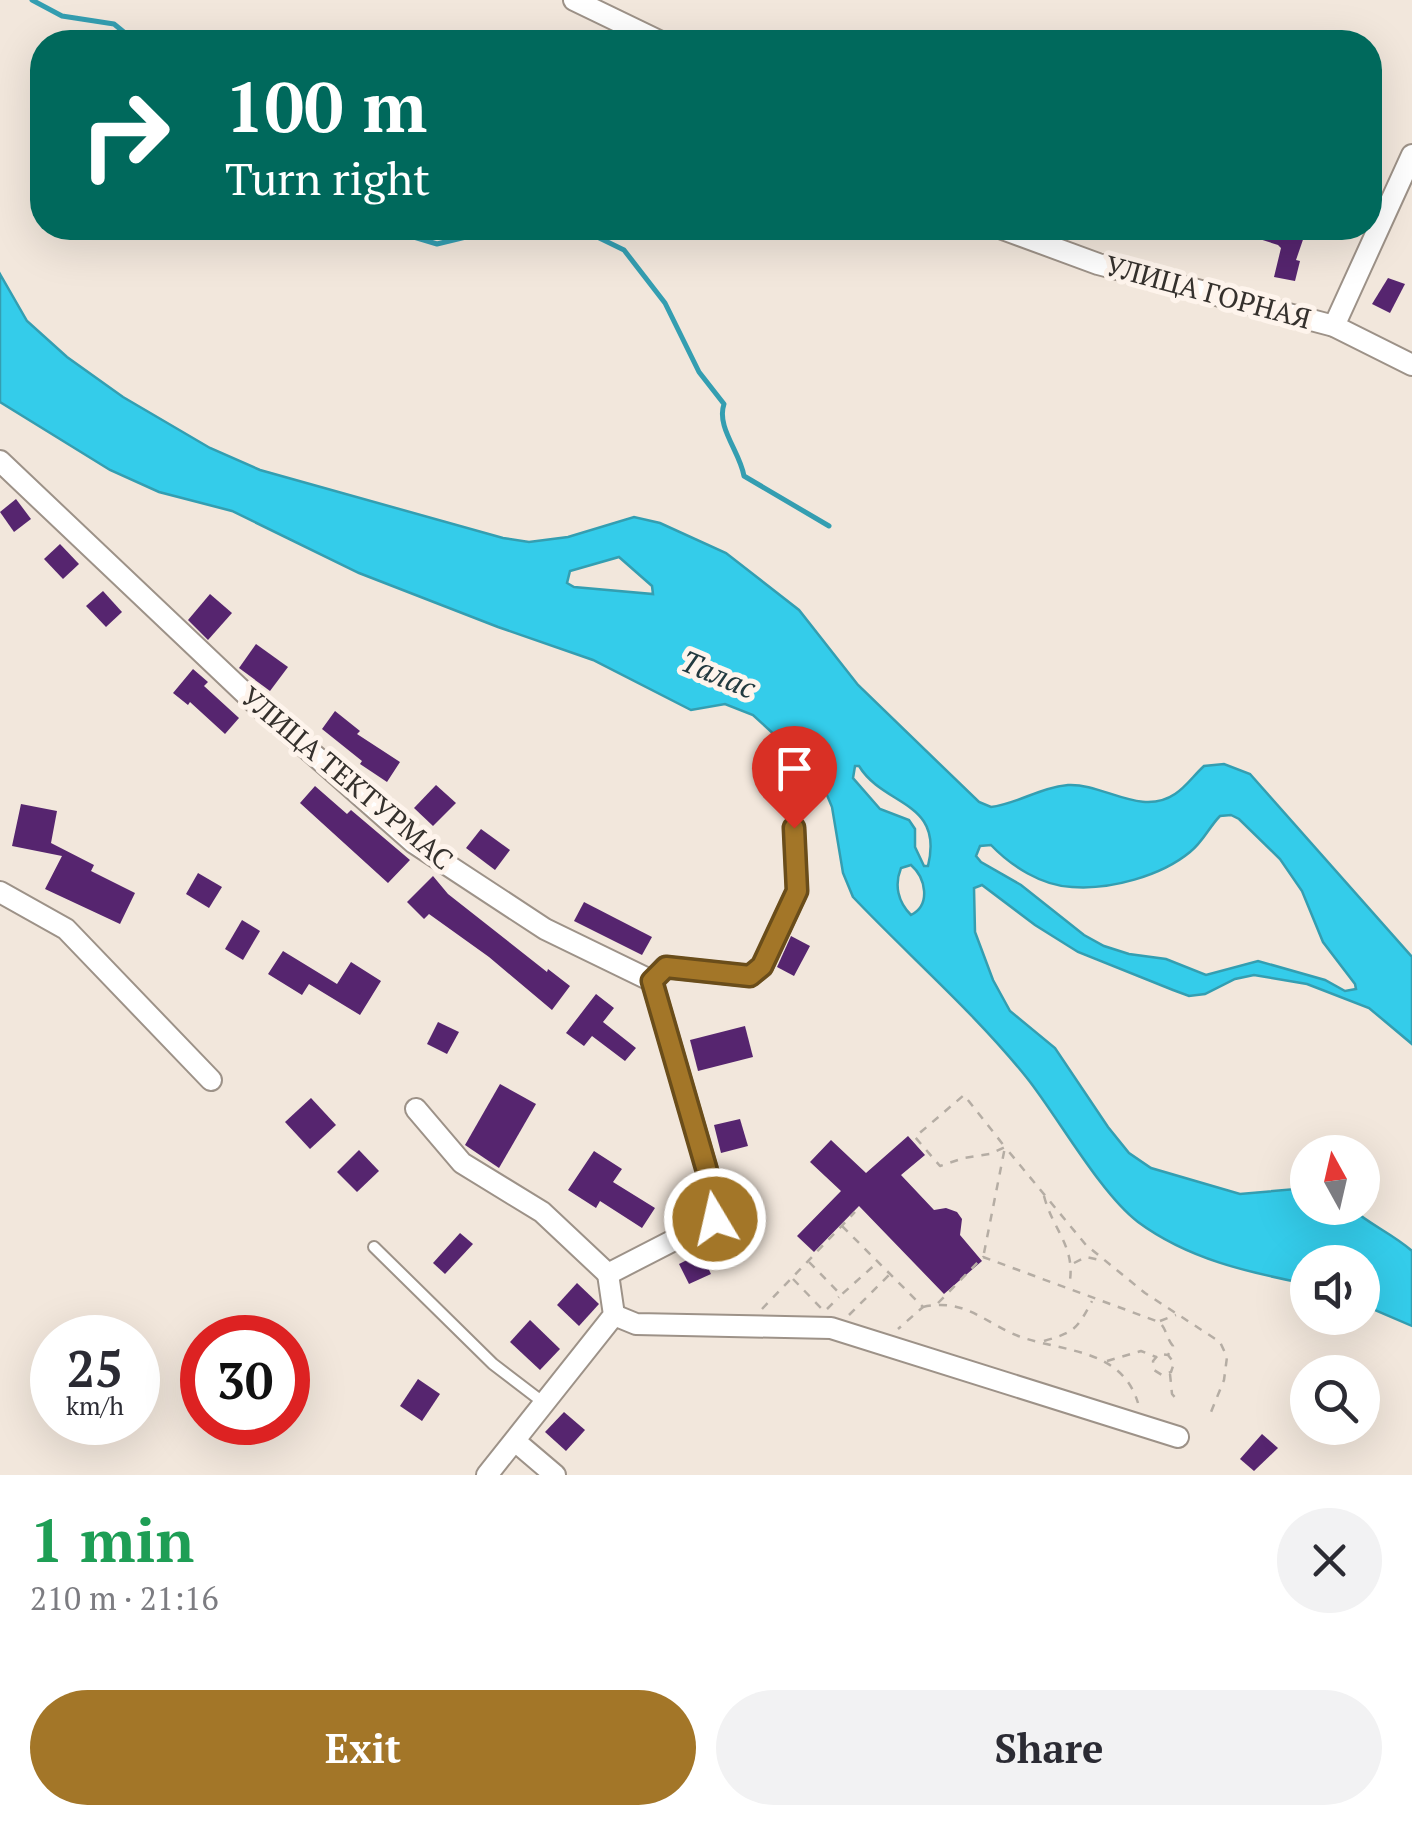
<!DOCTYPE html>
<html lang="en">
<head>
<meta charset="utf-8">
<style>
  body { margin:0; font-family:"PT Serif",serif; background:#f2f2f3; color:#2b2b33; height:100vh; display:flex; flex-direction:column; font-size:38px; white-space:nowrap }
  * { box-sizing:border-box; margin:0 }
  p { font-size:32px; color:#7c7c81 }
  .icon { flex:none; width:55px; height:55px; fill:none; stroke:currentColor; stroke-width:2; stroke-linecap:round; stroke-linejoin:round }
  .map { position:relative; height:1475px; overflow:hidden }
  .sheet { display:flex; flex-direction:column; background:#fff; flex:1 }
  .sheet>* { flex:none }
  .hud { position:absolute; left:30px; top:30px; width:1352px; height:210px; border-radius:40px; box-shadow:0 10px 40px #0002; background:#00695c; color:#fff; overflow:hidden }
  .needle { width:65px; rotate:352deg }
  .controls { position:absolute; left:1290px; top:1135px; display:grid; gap:20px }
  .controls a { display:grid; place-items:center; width:90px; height:90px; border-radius:50%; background:#fff; box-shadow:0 10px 40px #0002; font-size:50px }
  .speed { position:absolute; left:30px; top:1315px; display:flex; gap:20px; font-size:50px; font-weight:700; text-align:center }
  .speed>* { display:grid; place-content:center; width:130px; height:130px; border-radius:50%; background:#fff; box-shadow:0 10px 40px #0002; line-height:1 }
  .speed small { font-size:25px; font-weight:400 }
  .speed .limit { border:15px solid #d22; background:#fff; color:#111 }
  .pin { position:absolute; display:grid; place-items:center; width:85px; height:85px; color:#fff; margin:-102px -42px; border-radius:50% 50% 50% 0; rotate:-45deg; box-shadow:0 0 10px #0007 }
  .pin .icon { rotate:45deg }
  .me { position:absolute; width:110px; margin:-55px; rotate:351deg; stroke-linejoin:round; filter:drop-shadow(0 0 8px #0008) }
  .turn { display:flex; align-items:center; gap:35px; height:210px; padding:0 30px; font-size:45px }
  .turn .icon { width:130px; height:130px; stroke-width:2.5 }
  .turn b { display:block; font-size:70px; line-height:85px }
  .round { display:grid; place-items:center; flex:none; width:105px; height:105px; border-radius:52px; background:#f2f2f3 }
  .head { display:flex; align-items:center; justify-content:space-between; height:170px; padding:0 30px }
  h1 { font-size:60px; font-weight:800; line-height:75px; color:#1e9e55 }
  .action { display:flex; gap:20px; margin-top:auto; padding:20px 30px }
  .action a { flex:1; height:115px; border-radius:60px; background:#a37628; color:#fff; font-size:40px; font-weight:800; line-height:115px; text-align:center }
  .action a+a { background:#f2f2f3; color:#2b2b33 }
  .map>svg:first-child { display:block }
  .water { fill:#34ccea; stroke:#349eb1; stroke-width:2.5; fill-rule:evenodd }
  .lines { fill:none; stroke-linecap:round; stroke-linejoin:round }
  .stream { stroke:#349eb1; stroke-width:5 }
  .building { fill:#56256f }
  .lane-casing { stroke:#9d9288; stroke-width:14 }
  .street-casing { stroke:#9d9288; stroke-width:24 }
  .path { stroke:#b5ada4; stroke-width:2.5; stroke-dasharray:8 8; stroke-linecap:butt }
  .lane { stroke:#fff; stroke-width:10 }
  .street { stroke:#fff; stroke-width:20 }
  .route-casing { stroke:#6a4d1a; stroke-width:25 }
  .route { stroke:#a37628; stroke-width:18 }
  .labels { text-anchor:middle; stroke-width:10; stroke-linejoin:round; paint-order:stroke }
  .street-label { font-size:28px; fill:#35312d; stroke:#fef4ec }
  .water-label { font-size:30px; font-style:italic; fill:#223a40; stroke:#fef4ec }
</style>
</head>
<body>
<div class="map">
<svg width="1412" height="1475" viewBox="0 0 1412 1475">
  <rect width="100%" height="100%" fill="#f2e7dc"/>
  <path class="water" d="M0 274 27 321 67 357 123 397 210 448 260 470 503 538 529 542 568 537 634 517 660 523 726 553 799 610 858 685 979 802 991 807C1017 804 1041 787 1068 785 1103 783 1141 817 1175 794 1186 787 1194 775 1204 766L1224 764 1250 774 1412 957V1044L1369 1008 1307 984 1254 975 1235 979 1205 994 1189 996 1173 990 1078 952 1035 925 982 885 974 888 975 932 993 980 1010 1011 1055 1048 1108 1127 1129 1153 1151 1168 1240 1194 1307 1188 1308 1208H1351C1370 1225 1393 1234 1412 1251V1326L1363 1305 1362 1262H1308L1307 1284C1247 1272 1188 1259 1138 1222 1100 1193 1058 1117 1027 1078 975 1013 910 957 853 897L843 873 832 807 819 776 753 715 725 704 691 710 593 660 498 627 359 573 232 511 159 492 110 470 0 402ZM619 557 652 586 653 594 574 587 567 583 570 571ZM855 766H859C884 807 944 800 928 866H924L915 847V829L909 820 880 809 853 778ZM1231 815 1239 819 1280 859 1302 891 1323 942 1355 984 1356 989 1345 991 1325 980 1258 961 1206 975 1166 959 1129 954 1104 946 1084 935 1021 885 981 862 976 856 980 846 991 845C1011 866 1042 886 1072 887 1110 890 1161 876 1190 852 1203 842 1209 827 1220 816ZM911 865C926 878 931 905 911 915 898 902 894 885 901 868Z"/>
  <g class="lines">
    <g class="stream">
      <path d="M32 0 62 16 114 24 136 42"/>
      <path d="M384 228 437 244 503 228"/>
      <path d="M563 228 585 231 624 250 665 303 699 372 724 404C716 427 740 452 744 476L829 526"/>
    </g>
  </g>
  <g class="building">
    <path d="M1231 228H1307L1296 260 1300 261 1295 281 1274 277 1281 248 1278 245 1231 230Z"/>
    <path d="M1388 278 1405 284 1390 313 1372 304Z"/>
    <path d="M16 499 31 519 14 532 0 512Z"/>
    <path d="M60 544 79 564 63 579 44 559Z"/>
    <path d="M103 591 122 612 106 627 86 606Z"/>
    <path d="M210 594 232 613 208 640 188 620Z"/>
    <path d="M256 644 288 667 270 691 239 668Z"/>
    <path d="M193 669 208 682 204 686 239 718 225 734 190 702 188 705 173 693Z"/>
    <path d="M335 711 360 731 357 734 400 762 387 782 360 764 362 761 322 729Z"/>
    <path d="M436 785 456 803 433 826 414 808Z"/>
    <path d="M315 786 347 814 351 810 410 860 388 883 300 803Z"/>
    <path d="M21 804 57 811 51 843 94 865 91 871 135 893 120 924 45 889 62 856 12 846Z"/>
    <path d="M481 829 510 850 495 870 466 848Z"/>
    <path d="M198 873 222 887 209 908 186 894Z"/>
    <path d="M433 876 448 894 547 972 548 969 570 986 552 1010 489 957 429 914 424 919 407 902Z"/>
    <path d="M584 902 652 937 642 955 574 921Z"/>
    <path d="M242 920 260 931 243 960 225 949Z"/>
    <path d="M791 936 810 946 794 976 777 967Z"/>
    <path d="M283 951 337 984 351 962 381 981 360 1015 309 984 302 995 268 974Z"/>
    <path d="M596 994 614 1008 603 1022 636 1048 625 1061 592 1036 584 1046 566 1033Z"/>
    <path d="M438 1022 459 1032 447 1054 427 1044Z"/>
    <path d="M745 1026 753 1057 698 1071 690 1040Z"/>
    <path d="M500 1084 536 1104 499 1168 465 1145Z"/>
    <path d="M311 1098 336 1125 310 1149 285 1122Z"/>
    <path d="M740 1119 748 1146 721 1153 714 1125Z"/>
    <path d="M908 1136 925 1155 901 1175 934 1210 946 1208 957 1212 962 1219 960 1235 982 1261 944 1294 859 1206 814 1252 797 1236 841 1191 810 1162 831 1140 866 1173Z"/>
    <path d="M359 1150 379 1171 357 1192 337 1172Z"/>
    <path d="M594 1151 622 1169 613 1182 655 1208 642 1228 600 1201 596 1208 568 1190Z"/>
    <path d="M460 1233 473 1244 445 1274 433 1263Z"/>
    <path d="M701 1253 711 1274 689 1284 679 1264Z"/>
    <path d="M577 1283 599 1304 579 1326 557 1305Z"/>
    <path d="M530 1320 560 1349 540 1370 510 1342Z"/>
    <path d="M418 1379 440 1394 422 1421 400 1406Z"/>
    <path d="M564 1412 585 1430 566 1451 545 1432Z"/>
    <path d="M1262 1434 1278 1448 1254 1471 1240 1459Z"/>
  </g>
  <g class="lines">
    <g class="lane-casing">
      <path id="lane" d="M374 1247 493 1364 544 1403"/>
    </g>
    <g class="street-casing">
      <g id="street">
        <path d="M574 0 661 42"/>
        <path d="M1000 228 1098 264 1334 326 1412 365"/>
        <path d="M1334 326 1412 155"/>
        <path d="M0 461 253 701 414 843 545 929 652 981 709 1177 715 1219 608 1274 614 1315 487 1475"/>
        <path d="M0 892 66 929 211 1080"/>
        <path d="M652 981 665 967 750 976 762 967 797 891 794 828"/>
        <path d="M416 1109 462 1163 542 1212 608 1274"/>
        <path d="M614 1315 636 1324 831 1328 1178 1437"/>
        <path d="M515 1441 555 1475"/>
      </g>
    </g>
    <g class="path">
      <path d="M1044 1196C1053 1231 1077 1247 1069 1286"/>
      <path d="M842 1226 923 1307 898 1329"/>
      <path d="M984 1253 1005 1147 964 1095 915 1137 940 1166 964 1158 990 1154 1005 1147 1086 1245 1145 1293 1220 1342 1227 1357 1224 1380 1211 1412"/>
      <path d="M809 1262 841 1295 878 1262"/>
      <path d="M1074 1263 1086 1257 1104 1261"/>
      <path d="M793 1279 822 1309"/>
      <path d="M938 1303 983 1257 1159 1322C1167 1329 1166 1338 1173 1346L1168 1355 1174 1363 1171 1372 1162 1375 1154 1370 1153 1361 1159 1354 1168 1355"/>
      <path d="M923 1307C967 1297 987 1326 1024 1338 1067 1352 1122 1350 1138 1403"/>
      <path d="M762 1309 855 1212"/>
      <path d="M827 1309 839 1297"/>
      <path d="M849 1315 889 1275"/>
      <path d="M1160 1321 1176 1315"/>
      <path d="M1044 1341C1075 1332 1077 1329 1092 1301"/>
      <path d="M1107 1361 1141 1351 1156 1357"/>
      <path d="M1170 1374 1172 1394 1179 1402"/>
    </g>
    <use href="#lane" class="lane"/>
    <use href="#street" class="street"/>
  </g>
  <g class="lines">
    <g class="route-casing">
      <path id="route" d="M715 1219 709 1178 652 981 666 967 750 976 762 966 797 891 794 828"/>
    </g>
    <use href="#route" class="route"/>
  </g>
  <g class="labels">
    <g class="street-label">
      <text transform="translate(1208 292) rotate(15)" y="10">УЛИЦА ГОРНАЯ</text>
      <text transform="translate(347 778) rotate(40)" y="10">УЛИЦА ТЕКТУРМАС</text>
    </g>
    <g class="water-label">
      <text transform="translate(718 675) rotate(23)" y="10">Талас</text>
    </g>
  </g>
</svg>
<div class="controls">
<a><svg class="needle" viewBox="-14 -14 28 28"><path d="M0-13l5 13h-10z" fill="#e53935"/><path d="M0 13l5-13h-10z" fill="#7c7c81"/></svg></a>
<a><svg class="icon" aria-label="sound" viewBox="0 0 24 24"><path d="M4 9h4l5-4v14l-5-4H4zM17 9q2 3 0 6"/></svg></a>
<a><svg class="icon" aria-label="search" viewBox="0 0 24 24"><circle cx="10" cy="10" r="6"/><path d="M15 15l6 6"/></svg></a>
</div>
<div class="speed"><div>25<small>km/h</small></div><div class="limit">30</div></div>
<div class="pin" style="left:794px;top:828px;background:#d93025"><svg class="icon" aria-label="arrive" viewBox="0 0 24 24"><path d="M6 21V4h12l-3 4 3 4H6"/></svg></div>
<svg class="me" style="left:715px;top:1219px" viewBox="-20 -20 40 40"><circle r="17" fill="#a37628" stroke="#fff" stroke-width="3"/><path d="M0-11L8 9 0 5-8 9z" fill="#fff"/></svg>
<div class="hud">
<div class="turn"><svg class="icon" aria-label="right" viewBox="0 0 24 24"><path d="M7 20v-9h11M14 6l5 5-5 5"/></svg><div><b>100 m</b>Turn right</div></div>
</div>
</div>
<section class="sheet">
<div class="head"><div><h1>1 min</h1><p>210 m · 21:16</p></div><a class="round"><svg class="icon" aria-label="close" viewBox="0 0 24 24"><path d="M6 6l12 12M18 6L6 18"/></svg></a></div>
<div class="action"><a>Exit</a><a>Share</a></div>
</section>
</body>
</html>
